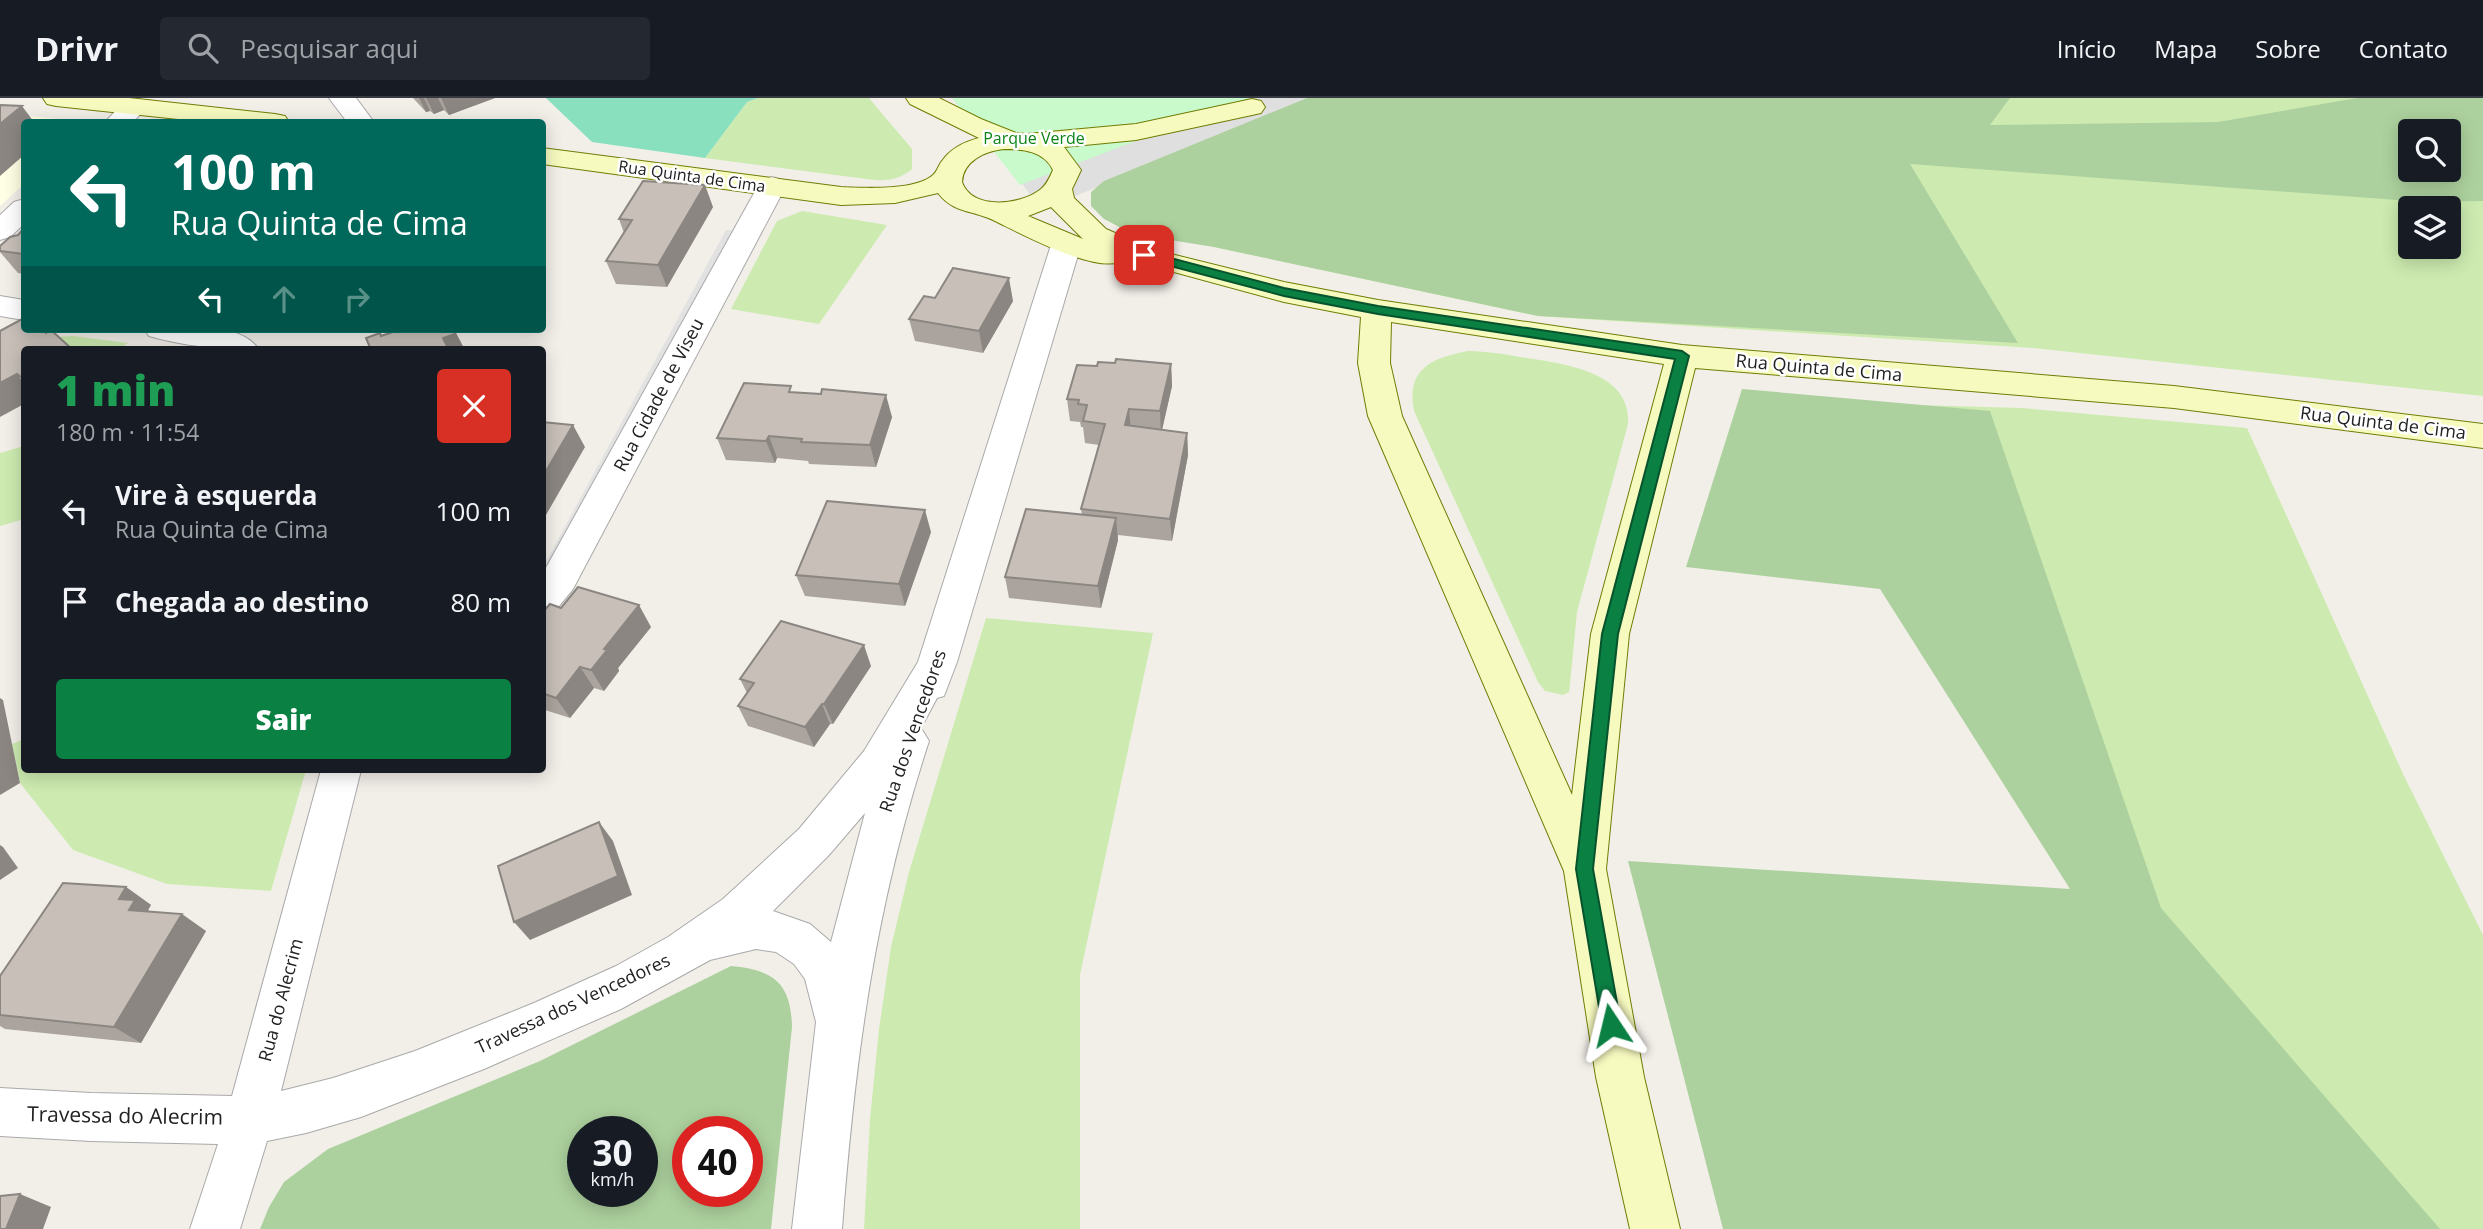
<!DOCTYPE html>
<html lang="pt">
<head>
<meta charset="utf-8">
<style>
  body { margin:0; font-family:"Open Sans",sans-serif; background:#242831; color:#f1f3f6; height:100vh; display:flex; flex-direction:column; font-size:26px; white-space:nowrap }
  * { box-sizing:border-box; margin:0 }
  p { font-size:23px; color:#9ea1a6 }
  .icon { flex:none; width:38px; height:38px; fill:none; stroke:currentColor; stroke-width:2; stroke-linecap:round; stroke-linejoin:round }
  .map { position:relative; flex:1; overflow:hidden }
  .sheet { position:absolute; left:21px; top:248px; width:525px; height:427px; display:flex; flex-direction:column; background:#171b24; border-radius:7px; box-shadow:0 4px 18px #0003 }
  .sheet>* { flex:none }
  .banner { position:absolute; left:21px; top:21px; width:525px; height:214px; border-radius:7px; box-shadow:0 4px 18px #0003; background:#00695c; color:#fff; overflow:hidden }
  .tools { position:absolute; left:2398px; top:21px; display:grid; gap:14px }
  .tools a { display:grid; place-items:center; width:63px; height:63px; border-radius:7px; background:#171b24; box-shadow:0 4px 18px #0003; font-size:35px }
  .speed { position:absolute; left:567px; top:1018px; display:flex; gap:14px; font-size:35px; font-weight:700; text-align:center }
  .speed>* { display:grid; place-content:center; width:91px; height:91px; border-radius:50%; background:#171b24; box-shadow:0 4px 18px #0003; line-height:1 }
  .speed small { font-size:18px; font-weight:400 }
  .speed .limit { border:10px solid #d22; background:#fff; color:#111 }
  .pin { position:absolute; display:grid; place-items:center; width:60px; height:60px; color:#fff; margin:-30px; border-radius:14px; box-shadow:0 4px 10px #0006 }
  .me { position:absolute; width:77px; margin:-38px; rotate:350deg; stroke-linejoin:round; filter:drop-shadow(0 0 5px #0008) }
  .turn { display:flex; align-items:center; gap:24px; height:147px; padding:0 35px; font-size:32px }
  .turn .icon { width:91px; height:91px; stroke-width:2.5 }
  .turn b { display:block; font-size:49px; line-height:60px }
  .lanes { display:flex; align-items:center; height:66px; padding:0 35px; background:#0003; justify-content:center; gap:35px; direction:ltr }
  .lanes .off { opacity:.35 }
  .round { display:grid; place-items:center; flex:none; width:74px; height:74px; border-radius:7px; background:#242831 }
  .overview { display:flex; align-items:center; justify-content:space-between; height:119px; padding:0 35px }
  h1 { font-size:42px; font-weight:800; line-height:52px; color:#1e9e55 }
  .primary-button { display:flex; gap:14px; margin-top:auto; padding:14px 35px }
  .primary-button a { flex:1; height:80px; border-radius:7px; background:#0b8043; color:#fff; font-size:28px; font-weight:800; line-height:80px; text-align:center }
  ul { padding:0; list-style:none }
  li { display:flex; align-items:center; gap:21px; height:91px; padding:0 35px }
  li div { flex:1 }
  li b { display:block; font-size:26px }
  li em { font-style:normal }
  header { display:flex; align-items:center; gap:42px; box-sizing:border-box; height:98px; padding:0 35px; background:#171b24; border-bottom:2px solid #363941 }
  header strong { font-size:33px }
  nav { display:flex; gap:38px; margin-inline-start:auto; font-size:24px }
  .search { width:490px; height:63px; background:#242831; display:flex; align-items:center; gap:18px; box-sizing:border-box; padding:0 24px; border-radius:7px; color:#9ea1a6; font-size:26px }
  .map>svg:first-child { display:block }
  .residential { fill:#e0dfdf }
  .education { fill:#ffffe5 }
  .grass { fill:#cdebb0; fill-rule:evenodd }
  .forest { fill:#add19e; fill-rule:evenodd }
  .park { fill:#c8facc }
  .pitch { fill:#88e0be }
  .parking { fill:#e2e2e2 }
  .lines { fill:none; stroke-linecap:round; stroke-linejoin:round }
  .street-casing { stroke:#a9a9a9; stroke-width:2 }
  .secondary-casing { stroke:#707d05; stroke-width:2 }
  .street { fill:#fff; fill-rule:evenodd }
  .secondary { fill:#f7fabf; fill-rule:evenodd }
  .wall { fill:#aba49e }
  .shaded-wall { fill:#8b8681 }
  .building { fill:#c7bfb8; stroke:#8b8681; stroke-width:2 }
  .route { fill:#0b8043; stroke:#07532c; stroke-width:2 }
  .labels { text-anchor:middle; stroke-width:5; stroke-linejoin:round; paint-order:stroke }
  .far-park-label { font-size:16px; fill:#0c8416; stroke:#fff }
  .far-street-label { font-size:16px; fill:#222; stroke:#fff }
  .street-label { font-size:18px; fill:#222; stroke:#fff }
  .near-street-label { font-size:21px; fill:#222; stroke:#fff }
</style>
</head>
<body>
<header>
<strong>Drivr</strong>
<div class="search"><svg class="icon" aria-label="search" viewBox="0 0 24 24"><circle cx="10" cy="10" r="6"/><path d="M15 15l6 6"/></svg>Pesquisar aqui</div>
<nav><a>Início</a><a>Mapa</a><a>Sobre</a><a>Contato</a></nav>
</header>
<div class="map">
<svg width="2483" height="1131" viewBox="0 0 2483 1131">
  <rect width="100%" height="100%" fill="#f2efe9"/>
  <path class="residential" d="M957 0H1310L1042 112Z"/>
  <path class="education" d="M0 15 59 21 69 24H24V86L0 108Z"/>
  <g class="grass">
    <path d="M758 0H869L912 51V71C900 81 889 83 874 82L705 60 747 4Z"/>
    <path d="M1310 0H2483V298L2033 250 1538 218 1214 149ZM2410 33H2448V72H2410ZM2410 110H2448V149H2410Z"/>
    <path d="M802 113 887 127 819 226 731 211 777 123Z"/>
    <path d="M73 238 128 245 119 252H73L56 239Z"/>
    <path d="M1468 253C1488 253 1507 257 1527 260 1565 266 1632 274 1628 326L1577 514 1570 586 1569 594 1563 597 1545 593 1538 584 1414 313C1406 271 1431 260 1468 253Z"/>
    <path d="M1812 304 2022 310 2247 330 2404 678 2483 837V1131H2250Z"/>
    <path d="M24 348V421L0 428V355Z"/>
    <path d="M986 520 1153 535 1080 877V1131H864L870 1021 879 931 891 849 909 774Z"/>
    <path d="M24 641V672H306L271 793 167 786 73 752 20 685 12 646Z"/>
  </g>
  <g class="forest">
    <path d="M1307 0H2010L1990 27 2218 24 2357 0H2483V103L2424 104 1910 66 2018 245 1538 218 1214 149 1151 139 1125 132 1104 121 1091 108V94L1104 83ZM2410 33H2448V72H2410Z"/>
    <path d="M1742 291 1990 313 2161 810 2440 1131H1723L1628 763 2070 791 1880 491 1686 469Z"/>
    <path d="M731 868C774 872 791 885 792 929L771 1131H260L269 1109 284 1084 328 1051 540 963ZM583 1034H642V1094H583ZM688 1034H747V1094H688Z"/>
  </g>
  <path class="park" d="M952 0H1249L1020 87Z"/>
  <path class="pitch" d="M546 0H758L747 4 705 60 592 44Z"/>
  <path class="parking" d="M726 132 740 133 543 477V469Z"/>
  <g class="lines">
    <g class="street-casing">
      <g id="street">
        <path d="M329 0H356L374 24H347Z"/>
        <path d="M134 1 143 3 147 9 133 24H105L125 3Z"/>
        <path d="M772 79 782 82 786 88 573 491 555 513 542 517V477L758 88 762 82Z"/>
        <path d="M24 101V126L10 139 0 142V117L14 104Z"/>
        <path d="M1066 138 1076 141 1081 147 957 564 944 598 937 600 921 630 929 643C875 808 855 959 842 1131H792L816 924 805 881 794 866 776 854 756 851 710 862 621 911 484 971 361 1019 306 1035 267 1043 240 1131H190L218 1046 91 1043 0 1038V990L91 995 232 998 321 672H361L281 993 333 980 415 953 534 905 616 868 668 839 723 801 799 731 864 653 918 564 1051 147 1056 141ZM865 715 831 844 810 826 773 813 829 757Z"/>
        <path d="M0 198 24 202V222L0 218Z"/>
        <path d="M144 231C176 231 240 221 259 252 223 252 184 248 149 238Z"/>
      </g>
    </g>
    <g class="secondary-casing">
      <g id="secondary">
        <path d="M43 0H129L275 16 285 18 289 24H206L56 8 47 6Z"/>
        <path d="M906 0H939L981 21 1016 35 1027 36 1136 26 1252 1 1261 3 1265 9 1261 15 1252 17 1136 42 1064 49 1081 72 1072 91 1074 100 1106 131 1138 145 1171 156 1284 184 1378 202 1682 247 2174 288 2483 326V350L2174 310 1695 270 1629 536 1606 771 1644 979 1680 1131H1630L1596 979 1564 773 1368 318 1358 265 1361 219 1284 204 1126 161C1102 180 1020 135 995 123 974 112 954 116 938 95L895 105 841 107 542 66V50L841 89C864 90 915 93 933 77 937 74 939 66 942 63 951 50 964 44 979 40L910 6ZM1004 51C1023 51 1044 53 1053 72 1050 79 1047 86 1041 91 1022 107 972 113 962 84 963 63 985 53 1004 51ZM1051 109 1083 141 1028 118ZM1391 224 1664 266 1591 536 1572 697 1402 318 1390 265Z"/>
      </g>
    </g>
    <use href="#street" class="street"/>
    <use href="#secondary" class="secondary"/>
  </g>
  <g class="wall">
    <path d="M413 0H495L449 17 444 12 434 16 430 13 426 14Z"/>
    <path d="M713 109 667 189 616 186 606 163 624 135 619 121Z"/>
    <path d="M24 130V176L18 175 0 154V148L18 137Z"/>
    <path d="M935 200 1013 203 983 255 915 243 909 221Z"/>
    <path d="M1115 265 1171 266 1172 288 1162 332 1187 335 1188 357 1172 443 1118 437V442L1101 510 1009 500 1005 479 1082 417 1081 411 1099 347 1085 345 1083 329H1081L1080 324 1070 323 1067 301 1097 268Z"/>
    <path d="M793 294 892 319 876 369 809 366 808 363 777 360 775 365 726 362 717 340Z"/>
    <path d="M931 434 905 508 805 498 796 477Z"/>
    <path d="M561 510 651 529 618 570 619 573 604 593 594 590 570 620 542 611V515Z"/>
    <path d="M871 568 833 626H830L814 649 748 628 738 608 747 595 740 581Z"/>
    <path d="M126 789 151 807 148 812 150 814 206 833 141 945 5 931 0 928V878Z"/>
  </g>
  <g class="shaded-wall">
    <path d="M419 0H424L430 13 426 14Z"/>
    <path d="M426 0H438L444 12 434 16Z"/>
    <path d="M441 0H495L449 17Z"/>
    <path d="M22 8 34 24H24V57L0 78V26Z"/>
    <path d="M705 87 713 109 667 189 658 167Z"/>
    <path d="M1009 180 1013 203 983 255 979 233Z"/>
    <path d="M453 231H454L465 252H449L443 240Z"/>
    <path d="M1171 266 1172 288 1161 336 1160 313Z"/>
    <path d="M17 276 24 285V306L0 319V285Z"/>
    <path d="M886 297 892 319 876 369 870 347Z"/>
    <path d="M1129 311 1131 333 1125 327Z"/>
    <path d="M573 327 585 349 542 424V380Z"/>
    <path d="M1187 335 1188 357 1172 443 1170 421Z"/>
    <path d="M769 338 777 360 775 365 766 343Z"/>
    <path d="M925 412 931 434 905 508 899 486Z"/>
    <path d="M1116 420 1118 442 1101 510 1098 488Z"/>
    <path d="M639 507 651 529 618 570 619 573 604 593 591 572 604 551Z"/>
    <path d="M864 547 871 568 833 626 824 606Z"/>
    <path d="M580 569 594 590 570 620 556 600Z"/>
    <path d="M0 600 3 602 20 685 0 697Z"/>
    <path d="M822 606 830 626 814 649 805 629Z"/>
    <path d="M599 724 613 743 632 797 530 842 514 824Z"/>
    <path d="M0 747 3 749 18 770 0 782Z"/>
    <path d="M126 789 151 807 148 812 159 820 129 812 119 801Z"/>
    <path d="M182 816 206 833 141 945 114 929Z"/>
    <path d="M20 1096 51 1109 43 1131H6Z"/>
  </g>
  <g class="building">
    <path d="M0 7 22 8 0 26Z"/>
    <path d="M643 83 705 87 658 167 606 163 632 122 619 121Z"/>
    <path d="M24 130V156L0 153V148L10 139 18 137Z"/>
    <path d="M953 170 1009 180 979 233 909 221 924 198 935 200Z"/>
    <path d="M24 220V231H42L46 235 51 232 73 252H24V277L21 279 17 276 0 285V233Z"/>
    <path d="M402 231H453L455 236 443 240 449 252H371L366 240 380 235 381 238Z"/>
    <path d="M170 249 169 252H151Z"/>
    <path d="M1116 261 1171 266 1160 313 1129 311 1125 327 1187 335 1170 421 1081 411 1105 326 1083 323 1087 307 1078 306 1079 302 1067 301 1077 267 1097 268 1098 264 1115 265Z"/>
    <path d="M744 285 791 288 789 294 821 296 822 291 886 297 870 347 801 344 802 341 769 338 766 343 717 340Z"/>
    <path d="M542 324 573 327 542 380Z"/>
    <path d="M827 403 925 412 899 486 796 477Z"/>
    <path d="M1026 411 1116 420 1098 488 1005 479Z"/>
    <path d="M578 489 639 507 604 551 607 552 591 572 580 569 556 600 542 595V515L550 506 561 510Z"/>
    <path d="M781 523 864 547 824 606H822L805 629 738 608 754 585 740 581Z"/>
    <path d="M599 724 618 778 514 824 498 768Z"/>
    <path d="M63 785 126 789 119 801 135 802 129 812 182 816 114 929 0 917V878Z"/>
    <path d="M20 1096 6 1131H0V1098Z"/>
  </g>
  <path class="route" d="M1144 153 1284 190 1378 208 1682 253 1689 258 1618 536 1593 771 1621 927 1618 933 1611 936 1605 933 1602 927 1576 771 1602 536 1675 261 1378 216 1284 198 1140 160V154Z"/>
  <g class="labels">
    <g class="far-park-label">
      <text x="1034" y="46">Parque Verde</text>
    </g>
    <g class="far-street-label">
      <text transform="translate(692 78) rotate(8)" y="6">Rua Quinta de Cima</text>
    </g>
    <g class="street-label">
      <text transform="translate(1819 270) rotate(5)" y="6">Rua Quinta de Cima</text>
      <text transform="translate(659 297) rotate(-62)" y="6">Rua Cidade de Viseu</text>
      <text transform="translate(2383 325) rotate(7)" y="6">Rua Quinta de Cima</text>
      <text transform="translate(913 633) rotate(-71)" y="6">Rua dos Vencedores</text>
      <text transform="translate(281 902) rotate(-75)" y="6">Rua do Alecrim</text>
      <text transform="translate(573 906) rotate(-25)" y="6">Travessa dos Vencedores</text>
    </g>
    <g class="near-street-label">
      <text transform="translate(125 1018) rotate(1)" y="7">Travessa do Alecrim</text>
    </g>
  </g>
</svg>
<div class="tools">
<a><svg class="icon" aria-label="search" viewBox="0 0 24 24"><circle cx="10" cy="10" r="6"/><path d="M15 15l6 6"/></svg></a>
<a><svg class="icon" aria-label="layers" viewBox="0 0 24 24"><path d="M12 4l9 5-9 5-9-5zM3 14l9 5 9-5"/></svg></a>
</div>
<div class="speed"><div>30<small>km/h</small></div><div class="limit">40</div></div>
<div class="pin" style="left:1144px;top:157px;background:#d93025"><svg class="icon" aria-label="arrive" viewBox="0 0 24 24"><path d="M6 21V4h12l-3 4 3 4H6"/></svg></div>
<svg class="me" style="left:1611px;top:927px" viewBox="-20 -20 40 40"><path d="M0-17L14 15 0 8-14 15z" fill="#0b8043" stroke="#fff" stroke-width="4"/></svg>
<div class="banner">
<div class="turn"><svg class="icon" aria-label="left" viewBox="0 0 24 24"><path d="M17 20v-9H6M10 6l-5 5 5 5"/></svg><div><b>100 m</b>Rua Quinta de Cima</div></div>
<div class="lanes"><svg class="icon" aria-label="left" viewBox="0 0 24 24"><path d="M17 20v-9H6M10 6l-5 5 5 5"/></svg><svg class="icon off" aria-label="ahead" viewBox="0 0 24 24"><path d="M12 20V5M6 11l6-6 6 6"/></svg><svg class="icon off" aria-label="right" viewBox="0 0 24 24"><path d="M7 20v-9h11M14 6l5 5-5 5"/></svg></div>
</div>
<section class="sheet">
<div class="overview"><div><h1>1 min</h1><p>180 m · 11:54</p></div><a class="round" style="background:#d93025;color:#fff"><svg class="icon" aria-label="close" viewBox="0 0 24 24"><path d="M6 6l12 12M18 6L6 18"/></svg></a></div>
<ul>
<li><svg class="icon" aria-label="left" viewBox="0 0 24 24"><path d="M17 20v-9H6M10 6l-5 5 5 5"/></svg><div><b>Vire à esquerda</b><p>Rua Quinta de Cima</p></div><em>100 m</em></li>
<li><svg class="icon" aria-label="arrive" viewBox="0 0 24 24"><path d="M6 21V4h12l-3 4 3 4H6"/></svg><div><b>Chegada ao destino</b></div><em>80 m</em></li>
</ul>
<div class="primary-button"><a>Sair</a></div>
</section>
</div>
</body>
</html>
